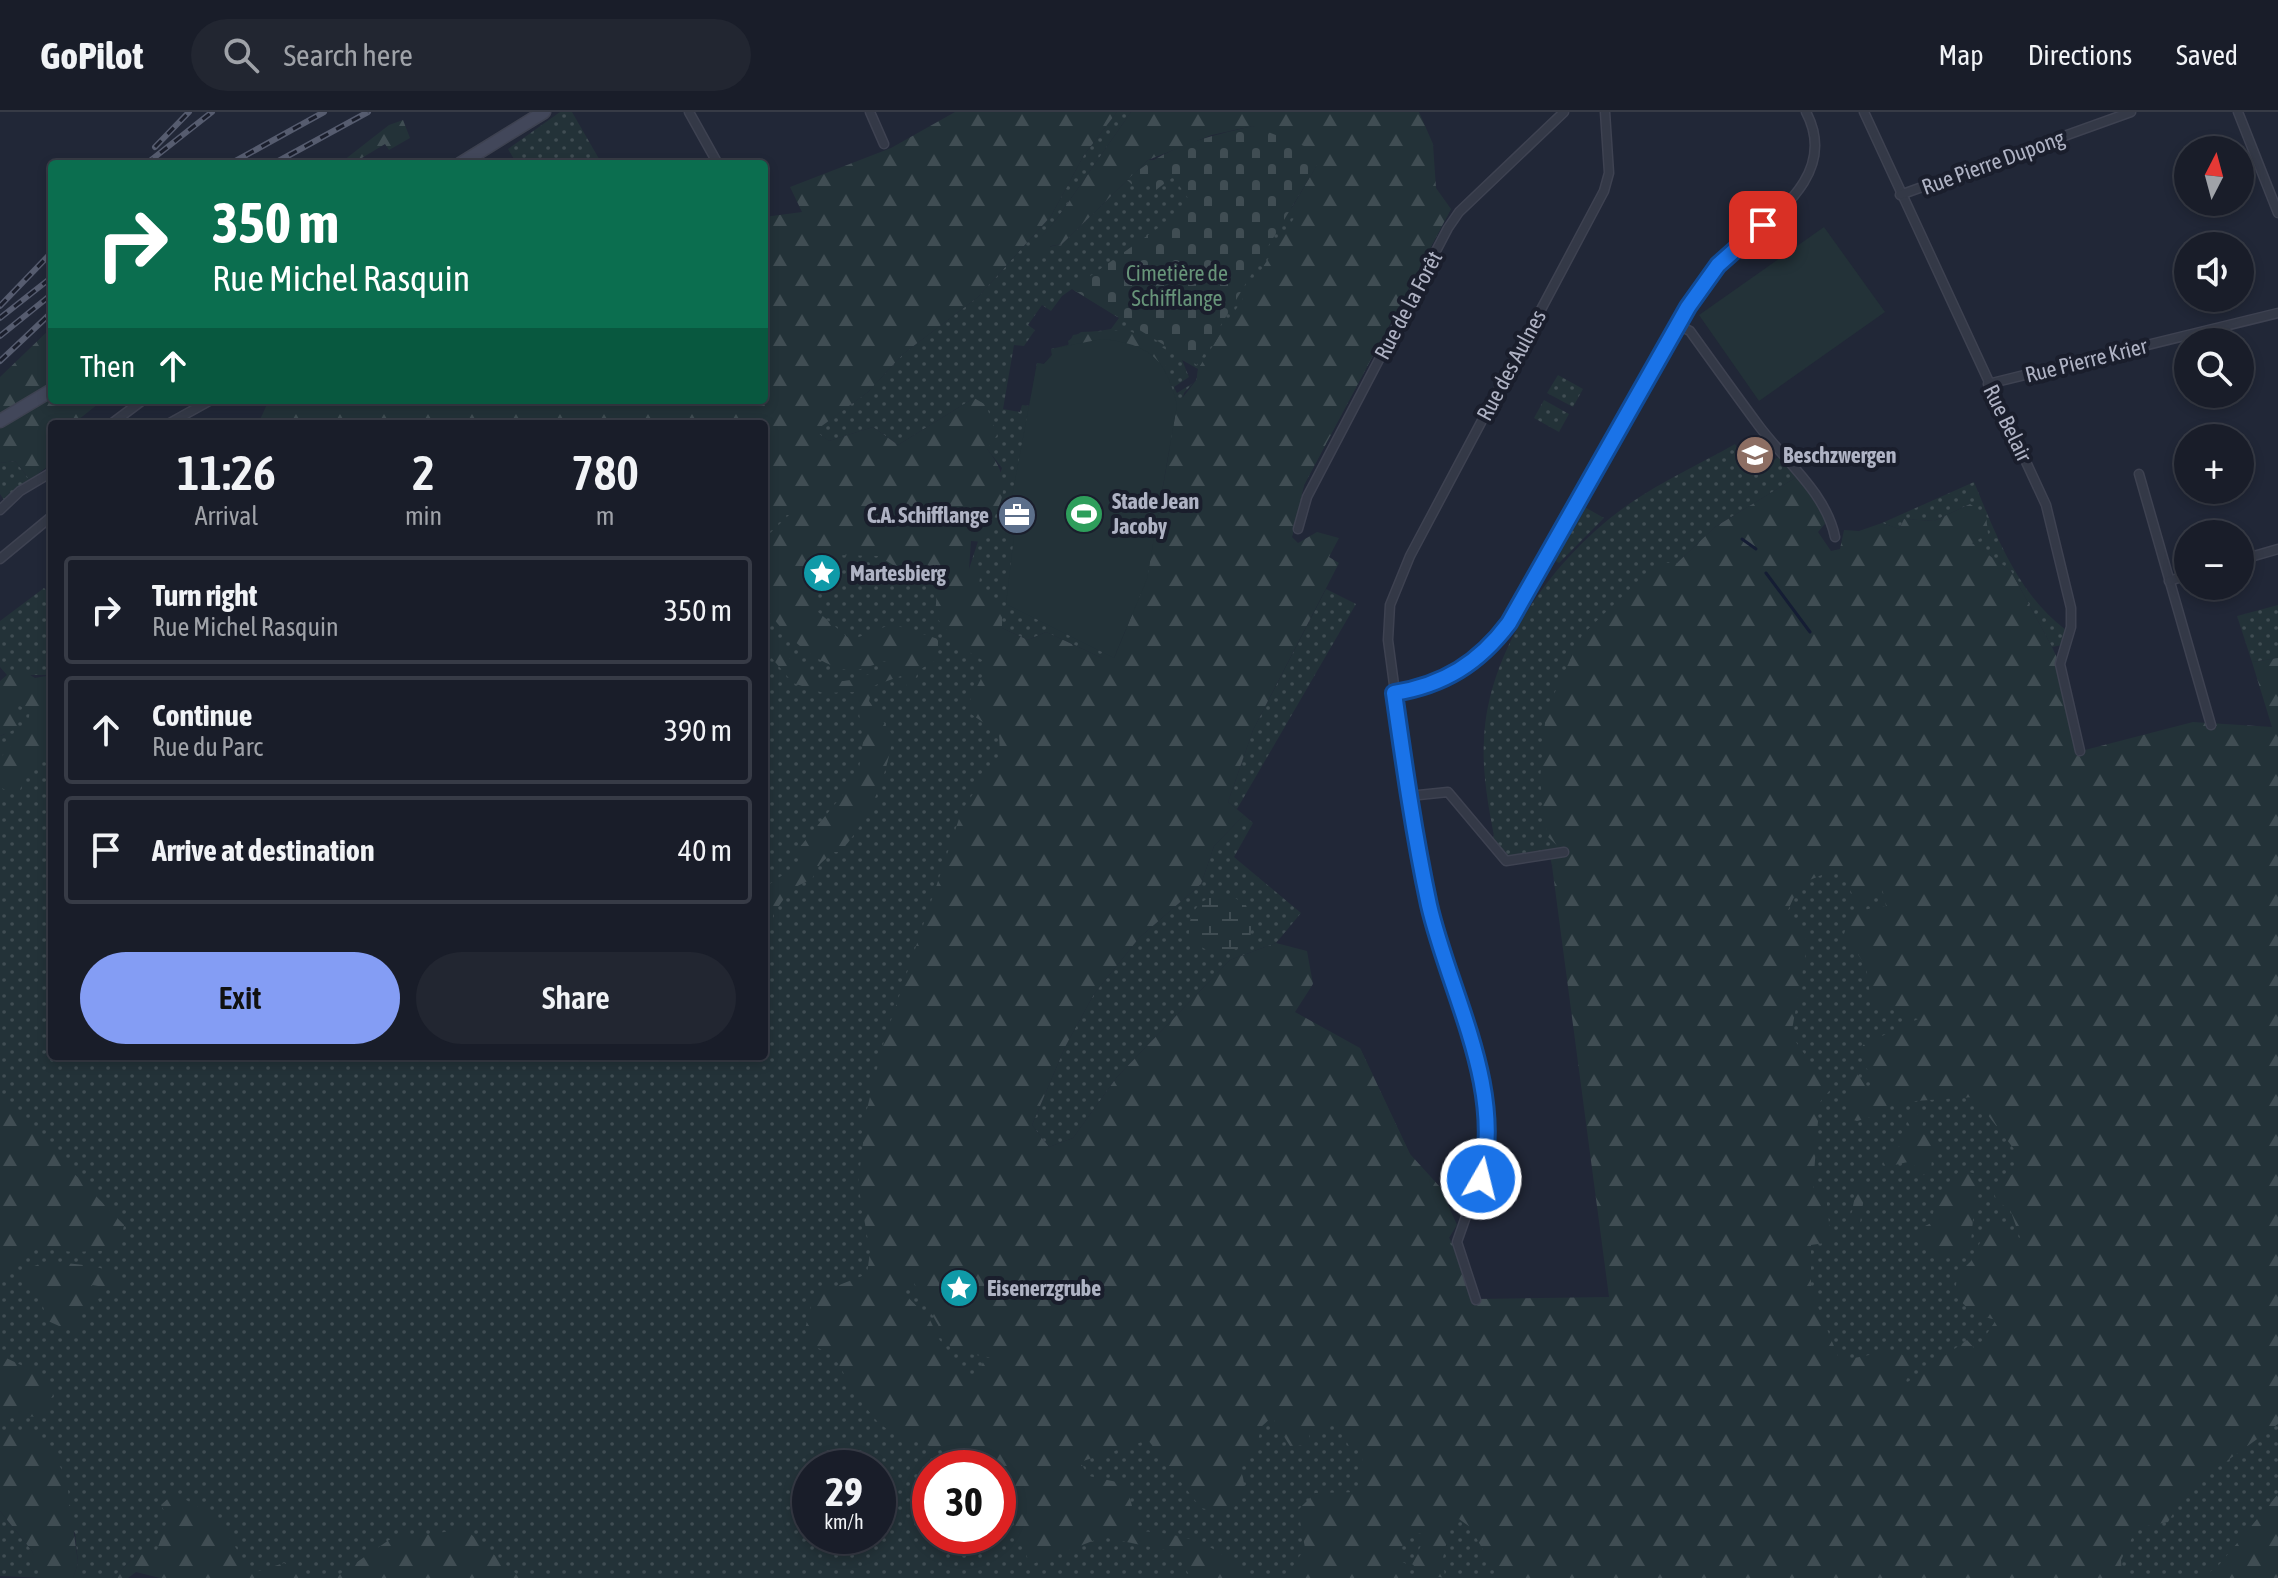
<!DOCTYPE html>
<html lang="en">
<head>
<meta charset="utf-8">
<style>
  body { margin:0; font-family:"Asap Condensed",sans-serif; background:#222631; color:#f1f3f6; height:100vh; display:flex; flex-direction:column; font-size:30px; white-space:nowrap }
  * { box-sizing:border-box; margin:0 }
  p { font-size:26px; color:#9fa2a8 }
  .icon { flex:none; width:44px; height:44px; fill:none; stroke:currentColor; stroke-width:2; stroke-linecap:round; stroke-linejoin:round }
  .map { position:relative; flex:1; overflow:hidden }
  .details { position:absolute; left:48px; top:308px; width:720px; height:640px; display:flex; flex-direction:column; background:#191d29; border-radius:8px; box-shadow:0 4px 12px #0003,0 0 0 2px #373b46 }
  .details>* { flex:none }
  .top-card { position:absolute; left:48px; top:48px; width:720px; height:244px; border-radius:8px; box-shadow:0 4px 12px #0003,0 0 0 2px #373b46; background:#0b6e4f; color:#fff; overflow:hidden }
  .needle { width:52px; rotate:6deg }
  .buttons { position:absolute; left:2174px; top:24px; display:grid; gap:16px }
  .buttons a { display:grid; place-items:center; width:80px; height:80px; border-radius:50%; background:#191d29; box-shadow:0 4px 12px #0003,0 0 0 2px #373b46; font-size:40px }
  .speed { position:absolute; left:792px; top:1338px; display:flex; gap:16px; font-size:40px; font-weight:700; text-align:center }
  .speed>* { display:grid; place-content:center; width:104px; height:104px; border-radius:50%; background:#191d29; box-shadow:0 4px 12px #0003,0 0 0 2px #373b46; line-height:1 }
  .speed small { font-size:20px; font-weight:400 }
  .speed .limit { border:12px solid #d22; background:#fff; color:#111 }
  .pin { position:absolute; display:grid; place-items:center; width:68px; height:68px; color:#fff; margin:-34px; border-radius:16px; box-shadow:0 4px 12px #0006 }
  .me { position:absolute; width:88px; margin:-44px; rotate:8deg; stroke-linejoin:round; filter:drop-shadow(0 0 6px #0008) }
  .turn { display:flex; align-items:center; gap:28px; height:168px; padding:0 32px; font-size:36px }
  .turn .icon { width:104px; height:104px; stroke-width:2.5 }
  .turn b { display:block; font-size:56px; line-height:68px }
  .then { display:flex; align-items:center; height:76px; padding:0 32px; background:#0003; gap:16px; font-size:30px }
  .eta { display:flex; justify-content:space-evenly; align-items:center; height:136px; text-align:center }
  .eta b { font-size:48px; font-weight:600; line-height:56px }
  .action { display:flex; gap:16px; margin-top:auto; padding:16px 32px }
  .action a { flex:1; height:92px; border-radius:48px; background:#849df4; color:#111; font-size:32px; font-weight:600; line-height:92px; text-align:center }
  .action a+a { background:#222631; color:#f1f3f6 }
  ul { padding:0; list-style:none }
  li { display:flex; align-items:center; gap:24px; height:108px; margin:0 16px 12px; padding:0 16px; border:4px solid #373b46; border-radius:8px }
  li div { flex:1 }
  li b { display:block; font-size:30px }
  li em { font-style:normal }
  header { display:flex; align-items:center; gap:48px; box-sizing:border-box; height:112px; padding:0 40px; background:#191d29; border-bottom:2px solid #373b46 }
  header strong { font-size:38px }
  nav { display:flex; gap:44px; margin-inline-start:auto; font-size:28px }
  .search { width:560px; height:72px; background:#222631; display:flex; align-items:center; gap:20px; box-sizing:border-box; padding:0 28px; border-radius:44px; color:#9fa2a8; font-size:30px }
  .map>svg:first-child { display:block }
  .green { fill:url(#green-dots); fill-rule:evenodd }
  .forest { fill:url(#forest-firs); fill-rule:evenodd }
  .wetland { fill:url(#wetland-marsh) }
  .cemetery { fill:url(#cemetery-stones) }
  .pitch { fill:#233238 }
  .lines { fill:none; stroke-linecap:round; stroke-linejoin:round }
  .stream { stroke:#151d34; stroke-width:3 }
  .street-casing { stroke:#3e4251; stroke-width:11 }
  .secondary-casing { stroke:#3e4251; stroke-width:15 }
  .street { stroke:#343947; stroke-width:8 }
  .secondary { stroke:#42475a; stroke-width:12 }
  .rail-casing { stroke:#565c6f; stroke-width:6 }
  .rail { stroke:#1a1e2c; stroke-width:3; stroke-dasharray:9; stroke-linecap:butt }
  .route-casing { stroke:#114b97; stroke-width:20 }
  .route { stroke:#1a73e8; stroke-width:14 }
  .labels { text-anchor:middle; stroke-width:8; stroke-linejoin:round; paint-order:stroke }
  .street-label { font-size:22px; fill:#afb3c4; stroke:#1a1e2c }
  .park-label { font-size:22px; fill:#679479; stroke:#1a1e2c }
  .poi-label { font-size:22px; font-weight:bold; fill:#afb3c4; stroke:#1a1e2c; text-anchor:start }
</style>
</head>
<body>
<header>
<strong>GoPilot</strong>
<div class="search"><svg class="icon" aria-label="search" viewBox="0 0 24 24"><circle cx="10" cy="10" r="6"/><path d="M15 15l6 6"/></svg>Search here</div>
<nav><a>Map</a><a>Directions</a><a>Saved</a></nav>
</header>
<div class="map">
<svg width="2278" height="1466" viewBox="0 0 2278 1466">
  <defs>
    <pattern id="green-dots" width="8" height="8" patternUnits="userSpaceOnUse" patternTransform="scale(2)"><rect width="8" height="8" fill="#233238"/><path d="M2 2h.1M6 6h.1" fill="none" stroke="#404d53" stroke-width="1.8" stroke-linecap="round"/></pattern>
    <pattern id="forest-firs" width="22" height="20" patternUnits="userSpaceOnUse" patternTransform="scale(2)"><rect width="22" height="20" fill="#233238"/><path d="M5 1l3.5 6h-7zM16 11l3.5 6h-7z" fill="#404d53"/></pattern>
    <pattern id="wetland-marsh" width="20" height="14" patternUnits="userSpaceOnUse" patternTransform="scale(2)"><rect width="20" height="14" fill="#233238"/><path d="M1 5h8M5 5V1M11 12h8M15 12V8" fill="none" stroke="#404d53"/></pattern>
    <pattern id="cemetery-stones" width="16" height="16" patternUnits="userSpaceOnUse" patternTransform="scale(2)"><rect width="16" height="16" fill="#233238"/><path d="M2 7V4a2 2 0 0 1 4 0v3zM10 15v-3a2 2 0 0 1 4 0v3z" fill="#404d53"/></pattern>
  </defs>
  <rect width="100%" height="100%" fill="#212737"/>
  <g class="green">
    <path d="M560 0H572L602 52H517L508 37Z"/>
    <path d="M1117 0H1131L1056 108 1030 139 1062 132 1148 48 1317 53 1290 98 1327 55 1451 97 1304 373 1292 425 1104 824 1016 1048 1360 936 1454 1136 1509 1400 1627 1298 1564 741 1552 754 1550 744 1514 750 1490 733 1494 724C1488 692 1482 660 1484 627 1488 535 1556 443 1629 392 1662 369 1700 352 1735 332L1752 360 1784 342 1800 363 1715 415 1677 451 2080 639 2148 693 2278 612V1466H182L137 1443 112 1466H73L78 1451 75 1421 0 1336V624L5 622 18 593 52 569V944H764V355L905 340 1072 674 1086 652 1193 293 1198 257 1182 248 1189 265 1174 275 1177 281 1193 271 1184 281 1114 546H1102L1046 520 1028 528 1002 516V495H991L978 480 969 457 1002 356 987 337 974 286 898 333 873 315 829 329 814 319 868 280 903 242 978 185 1051 104 1084 43ZM1072 177 1119 206 1111 217 1073 223 1068 233 1051 237 1052 243 1044 252 1037 251 1030 294 1022 293 1020 300 1003 297 1014 233 1024 234 1035 218 1028 213 1042 193 1051 199 1062 184ZM810 1356H878V1424H810ZM930 1356H998V1424H930Z"/>
    <path d="M1558 263 1583 277 1573 295 1547 281Z"/>
    <path d="M1544 288 1569 302 1559 320 1534 306Z"/>
    <path d="M15 349 30 368 4 388 0 382V351Z"/>
    <path d="M1974 370C1997 425 2017 481 2066 518L2062 533 2052 535 2011 459 1971 431 1970 392 1934 409 1904 407 1899 417 1882 411Z"/>
    <path d="M1581 393 1604 406 1559 451 1551 446Z"/>
    <path d="M44 476 52 484V563H7L0 555V509Z"/>
    <path d="M1326 477 1356 492 1237 697 1228 690 1253 618Z"/>
    <path d="M2278 493V546L2252 550 2237 504Z"/>
    <path d="M1244 703 1253 711 1234 745 1301 801 1276 831 1230 848 1117 965 1073 1026 1049 1035 1032 1013 1065 935 1094 882 1139 826 1201 772 1214 734Z"/>
    <path d="M0 1399 32 1439 44 1466 0 1464Z"/>
  </g>
  <g class="forest">
    <path d="M955 0H1117L1084 43 1051 104 978 185 903 242 868 280 815 319 829 329 873 315 898 333 974 286 986 293 997 323 987 337C1017 374 999 391 984 430L971 429 969 457 981 458 978 480 991 484 992 495H1002V516L1028 528 1046 520 1102 546H1114L1147 467 1177 293 1197 267 1198 257 1296 103 1290 99 1317 53 1253 14 1212 23 1148 48 1062 132 1051 134 1036 145 1029 139 1056 108 1131 0H1419L1433 32 1436 76 1451 97 1304 373 1292 425 1298 431 1317 420 1339 426 1329 445 1339 451 1253 618 1228 690 1244 703 1214 734 1201 772 1139 826 1094 882 1065 935 1032 1013 1049 1035 1073 1026 1117 965 1230 848 1276 831 1307 839 1313 872 1295 900 1360 936 1410 1042 1440 1075 1457 1113 1447 1129 1454 1136 1475 1187 1609 1185 1552 754 1564 740 1547 724 1540 668 1546 599 1582 523 1657 451H1677L1715 415 1800 363 1830 406 1818 420 1831 439 1840 437 1844 418 1859 419 1882 411 1899 417 1904 407 1934 409 1970 392 1986 403 1988 422 1972 431 2011 459 2052 535 2060 552 2081 639 2193 610 2272 615 2252 550 2278 546V1312L2188 1377 2168 1410 2137 1416 2121 1448 2122 1466H1499L1470 1415 1459 1407 1451 1411 1443 1446 1445 1466 1423 1462 1412 1452 1426 1423 1408 1419 1397 1448 1407 1452 1411 1466H1285L1305 1436 1298 1398 1315 1381 1360 1380 1363 1335 1350 1336 1337 1312 1310 1321 1308 1333 1290 1334 1272 1305 1261 1315 1256 1339 1239 1347 1246 1380 1229 1402 1201 1396 1148 1328 1080 1350 1089 1364 1126 1372 1139 1419C1177 1421 1222 1430 1244 1466H1190L1179 1441 1103 1425 1030 1453 1014 1410H998V1356H948L946 1340C927 1332 895 1325 880 1312 867 1300 841 1259 834 1243L809 1232 805 1217 814 1183 867 1162 870 1140 858 1072 867 997 884 929 962 698 1000 642 999 621 965 598 986 557 982 548 962 536 935 504 937 479 878 444 834 443 802 474 814 483 818 500 851 528 892 512 938 527V547L919 558 910 579 901 564 873 574 869 589 893 624C886 667 870 707 840 740H833L820 752 812 767 791 777 773 802V814L764 822V776L801 750 799 736 858 664 863 629 856 580 823 581 793 571 764 537V517C807 573 835 585 896 548 880 547 864 560 848 558 820 555 779 521 767 495 759 477 764 448 764 427L789 403H780L764 417V312H258L269 288H764V105L802 100 790 75 891 36ZM1841 755 1856 792 1871 791 1881 771 1886 794C1865 796 1851 800 1844 822L1866 854 1871 890 1918 907 1863 933 1862 950 1878 973 1871 981 1856 960 1848 964 1847 1006 1857 1009 1889 1000 1886 991 1974 985 2017 1041V1058L1993 1078 1997 1090 2010 1097 2024 1137 1998 1107 1991 1108 1971 1149 1957 1163 1955 1184 1974 1202 1996 1208 1976 1238 1967 1228 1905 1272 1913 1248 1893 1238 1840 1249 1811 1178V1133L1831 1130 1826 1083 1813 1075 1818 1009 1816 995 1830 978 1791 923 1808 830 1788 798 1800 772ZM914 1171 953 1239 993 1246 983 1250 973 1271 939 1227 930 1208 901 1178Z"/>
    <path d="M403 8 410 26 389 38 385 32 352 52H339L389 13Z"/>
    <path d="M52 215V288H103L73 312H52V351L30 368 15 349 0 351V265Z"/>
    <path d="M1128 218 1165 237 1167 253 1163 255C1141 227 1101 228 1069 233L1068 229 1081 220Z"/>
    <path d="M27 561 35 566 52 563V634L24 666 20 678 7 679 0 675V646L27 616 30 599 18 593V616L0 624V569L7 563Z"/>
    <path d="M0 985 124 1113 119 1138 73 1140 38 1136 0 1162Z"/>
    <path d="M1916 1001 1924 1007 1920 1021 1932 1025 1938 1035 1932 1043 1931 1061 1920 1064 1912 1049 1886 1055 1882 1048 1901 1033 1911 1016 1906 1007Z"/>
    <path d="M1960 1058 1977 1062 1971 1130 1964 1142H1936L1917 1127 1919 1117 1931 1111 1936 1087Z"/>
    <path d="M1862 1069 1866 1073 1860 1111 1845 1117 1843 1114 1852 1100 1857 1071Z"/>
    <path d="M60 1150C84 1154 119 1152 129 1179L92 1173 101 1195 84 1192 80 1213 68 1218 48 1209 41 1189 19 1160 42 1151Z"/>
    <path d="M0 1233 2 1244 44 1264 53 1283 39 1305 2 1303 0 1306Z"/>
    <path d="M0 1318 38 1320 66 1364 78 1451 73 1466H44L40 1463 32 1439 0 1399Z"/>
    <path d="M174 1381 216 1405 252 1461 284 1451 311 1466H160L136 1460 128 1466H112L137 1443 156 1441 168 1406 161 1393Z"/>
    <path d="M2278 1382V1466H2201L2218 1454Z"/>
    <path d="M465 1417 521 1466H334L389 1428Z"/>
  </g>
  <path class="wetland" d="M1217 782H1229L1246 793 1252 813 1250 827C1228 845 1210 845 1189 826 1188 802 1195 791 1217 782Z"/>
  <path class="cemetery" d="M1253 14 1304 34 1317 53 1197 253 1072 177 1192 92 1173 65 1152 81V69L1148 66 1137 77 1127 68C1161 36 1208 24 1253 14Z"/>
  <g class="pitch">
    <path d="M1824 115 1885 200 1759 289 1699 203Z"/>
    <path d="M1102 227C1149 232 1166 246 1177 293L1147 467 1114 546 1006 492 1014 424 1005 422 1037 251 1044 252 1052 243 1051 237Z"/>
  </g>
  <g class="lines">
    <g class="stream">
      <path d="M1742 427 1756 437"/>
      <path d="M1766 461 1810 520"/>
    </g>
    <g class="street-casing">
      <g id="street">
        <path d="M689 0 718 52"/>
        <path d="M870 0 884 32"/>
        <path d="M1864 0 2046 393 2071 496V515L2060 552 2080 639"/>
        <path d="M2238 0 2278 101"/>
        <path d="M1900 83 2131 0"/>
        <path d="M1678 213 1690 219C1713 251 1736 283 1759 314 1785 349 1826 381 1835 425"/>
        <path d="M1988 272 2278 201"/>
        <path d="M111 312 143 288"/>
        <path d="M168 312 211 288"/>
        <path d="M2139 362 2211 613"/>
        <path d="M0 398 20 379 52 360"/>
        <path d="M1298 417 1307 385 1448 116 1459 100 1564 0"/>
        <path d="M0 447 52 404"/>
        <path d="M2240 448 2278 437"/>
        <path d="M2169 469 2188 463"/>
        <path d="M1394 581C1444 573 1479 551 1509 511L1688 195C1699 181 1708 163 1721 151 1762 110 1842 68 1806 0"/>
        <path d="M1409 684 1448 680 1506 749 1564 740"/>
        <path d="M1476 1188 1457 1130 1484 1053V992L1457 882 1429 794 1409 684 1388 528 1390 493 1410 444 1604 79 1609 61 1605 0"/>
      </g>
    </g>
    <g class="secondary-casing">
      <g id="secondary">
        <path d="M460 52 544 0"/>
        <path d="M0 309 52 278"/>
      </g>
    </g>
    <use href="#street" class="street"/>
    <use href="#secondary" class="secondary"/>
    <g class="rail-casing">
      <g id="rail">
        <path d="M155 35 189 0"/>
        <path d="M146 52 212 0"/>
        <path d="M230 52 324 0"/>
        <path d="M273 52 368 0"/>
        <path d="M0 194 52 140"/>
        <path d="M0 206 52 165"/>
        <path d="M0 224 52 182"/>
        <path d="M0 249 52 200"/>
      </g>
    </g>
    <use href="#rail" class="rail"/>
  </g>
  <g class="lines">
    <g class="route-casing">
      <path id="route" d="M1481 1067C1505 976 1449 880 1429 793 1414 723 1404 652 1394 581 1444 573 1479 551 1509 511L1688 195 1718 153 1763 113"/>
    </g>
    <use href="#route" class="route"/>
  </g>
  <defs>
    <g id="school-disc" transform="scale(2)"><circle r="9.5" fill="#8d6e63" stroke="#1a1e2c"/><path d="M0-5L7-2L0 1L-7-2ZM-4 1L0 2.5L4 1V4Q0 6-4 4Z" fill="#fff"/></g>
    <g id="stadium-disc" transform="scale(2)"><circle r="9.5" fill="#2e9e5b" stroke="#1a1e2c"/><path d="M0-5a6.5 5 0 1 0 0 10a6.5 5 0 1 0 0-10ZM-3.5-1.8h7v3.6h-7Z" fill="#fff"/></g>
    <g id="office-disc" transform="scale(2)"><circle r="9.5" fill="#5c6f8a" stroke="#1a1e2c"/><path d="M-6-3h4V-5.5h4V-3h4V5H-6ZM-1-4.5V-3h2v-1.5ZM-6 0V1H6V0Z" fill="#fff"/></g>
    <g id="sight-disc" transform="scale(2)"><circle r="9.5" fill="#0f9aa8" stroke="#1a1e2c"/><path d="M0-6L1.8-2.2L6-1.7L2.9 1.2L3.7 5.4L0 3.3L-3.7 5.4L-2.9 1.2L-6-1.7L-1.8-2.2Z" fill="#fff"/></g>
  </defs>
  <g fill-rule="evenodd">
    <use href="#school-disc" x="1755" y="343"/>
    <use href="#stadium-disc" x="1084" y="402"/>
    <use href="#office-disc" x="1017" y="403"/>
    <use href="#sight-disc" x="822" y="461"/>
    <use href="#sight-disc" x="959" y="1176"/>
  </g>
  <g class="labels">
    <g class="street-label">
      <text transform="translate(1993 50) rotate(-20)" y="8">Rue Pierre Dupong</text>
      <text transform="translate(1408 193) rotate(-62)" y="8">Rue de la Forêt</text>
      <text transform="translate(2086 248) rotate(-14)" y="8">Rue Pierre Krier</text>
      <text transform="translate(1511 253) rotate(-62)" y="8">Rue des Aulnes</text>
      <text transform="translate(2008 311) rotate(64)" y="8">Rue Belair</text>
    </g>
    <g class="park-label">
      <text x="1177" y="169">Cimetière de<tspan x="1177" dy="25">Schifflange</tspan></text>
    </g>
    <g class="poi-label">
      <text x="1783" y="351">Beschzwergen</text>
      <text x="1112" y="397">Stade Jean<tspan x="1112" dy="25">Jacoby</tspan></text>
      <text x="989" y="411" text-anchor="end">C.A. Schifflange</text>
      <text x="850" y="469">Martesbierg</text>
      <text x="987" y="1184">Eisenerzgrube</text>
    </g>
  </g>
</svg>
<div class="buttons">
<a><svg class="needle" viewBox="-14 -14 28 28"><path d="M0-13l5 13h-10z" fill="#e53935"/><path d="M0 13l5-13h-10z" fill="#9fa2a8"/></svg></a>
<a><svg class="icon" aria-label="sound" viewBox="0 0 24 24"><path d="M4 9h4l5-4v14l-5-4H4zM17 9q2 3 0 6"/></svg></a>
<a><svg class="icon" aria-label="search" viewBox="0 0 24 24"><circle cx="10" cy="10" r="6"/><path d="M15 15l6 6"/></svg></a>
<a>+</a>
<a>−</a>
</div>
<div class="speed"><div>29<small>km/h</small></div><div class="limit">30</div></div>
<div class="pin" style="left:1763px;top:113px;background:#d93025"><svg class="icon" aria-label="arrive" viewBox="0 0 24 24"><path d="M6 21V4h12l-3 4 3 4H6"/></svg></div>
<svg class="me" style="left:1481px;top:1067px" viewBox="-20 -20 40 40"><circle r="17" fill="#1a73e8" stroke="#fff" stroke-width="3"/><path d="M0-11L8 9 0 5-8 9z" fill="#fff"/></svg>
<div class="top-card">
<div class="turn"><svg class="icon" aria-label="right" viewBox="0 0 24 24"><path d="M7 20v-9h11M14 6l5 5-5 5"/></svg><div><b>350 m</b>Rue Michel Rasquin</div></div>
<div class="then">Then<svg class="icon" aria-label="ahead" viewBox="0 0 24 24"><path d="M12 20V5M6 11l6-6 6 6"/></svg></div>
</div>
<section class="details">
<div class="eta">
<div><b>11:26</b><p>Arrival</p></div>
<div><b>2</b><p>min</p></div>
<div><b>780</b><p>m</p></div>
</div>
<ul>
<li><svg class="icon" aria-label="right" viewBox="0 0 24 24"><path d="M7 20v-9h11M14 6l5 5-5 5"/></svg><div><b>Turn right</b><p>Rue Michel Rasquin</p></div><em>350 m</em></li>
<li><svg class="icon" aria-label="ahead" viewBox="0 0 24 24"><path d="M12 20V5M6 11l6-6 6 6"/></svg><div><b>Continue</b><p>Rue du Parc</p></div><em>390 m</em></li>
<li><svg class="icon" aria-label="arrive" viewBox="0 0 24 24"><path d="M6 21V4h12l-3 4 3 4H6"/></svg><div><b>Arrive at destination</b></div><em>40 m</em></li>
</ul>
<div class="action"><a>Exit</a><a>Share</a></div>
</section>
</div>
</body>
</html>
